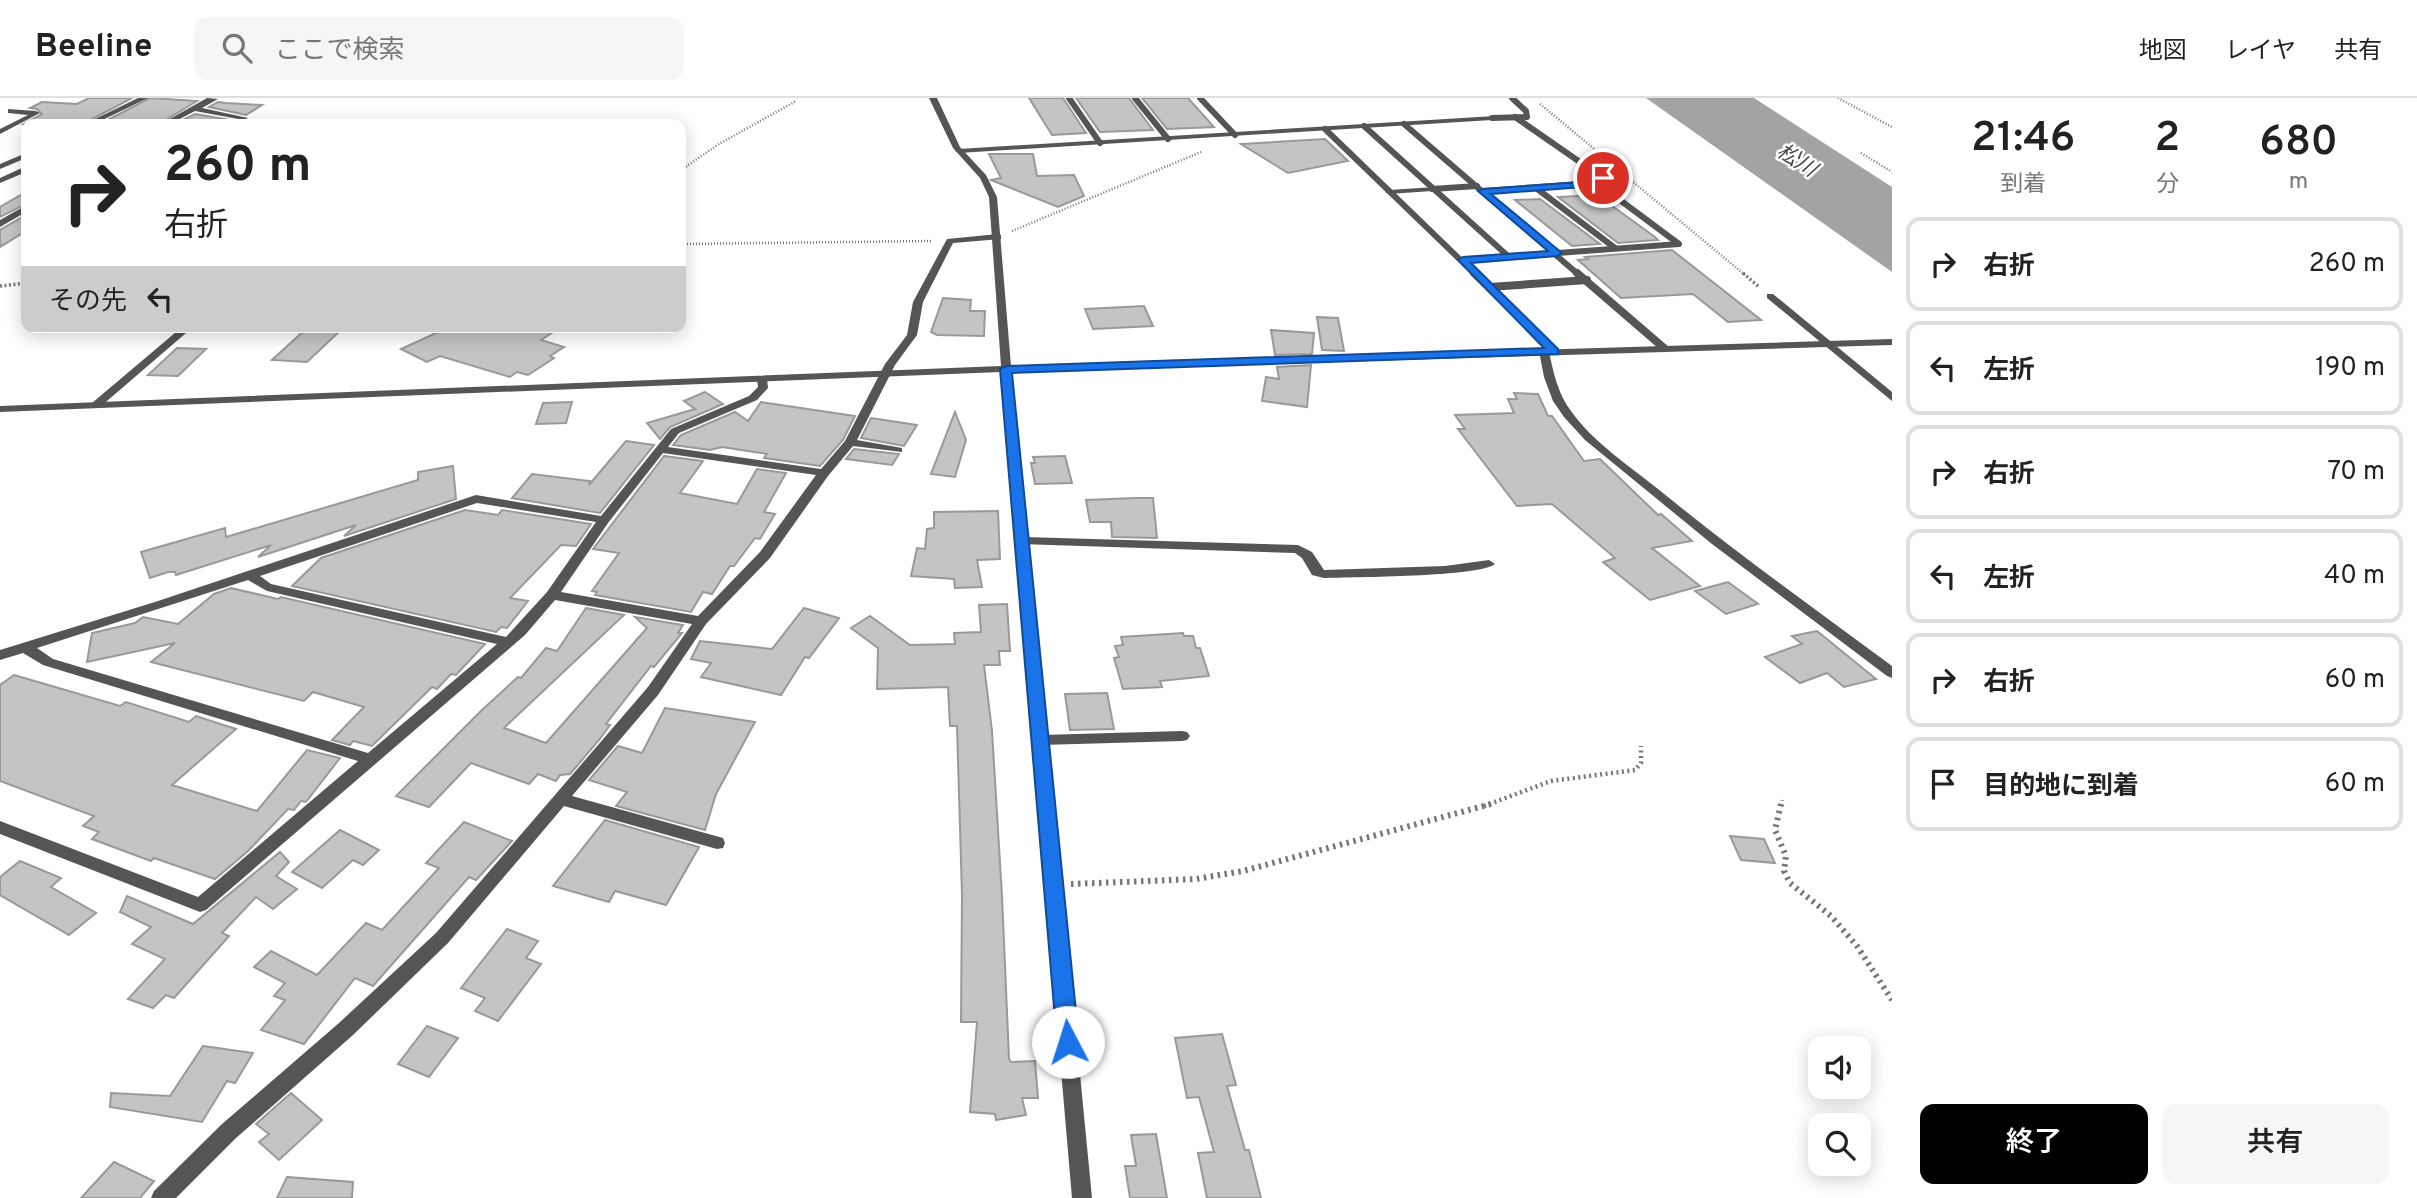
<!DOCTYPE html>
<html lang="ja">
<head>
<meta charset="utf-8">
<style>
  body { margin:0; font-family:Overpass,"Noto Sans JP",sans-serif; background:#f6f6f6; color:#222; height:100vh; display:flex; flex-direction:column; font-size:26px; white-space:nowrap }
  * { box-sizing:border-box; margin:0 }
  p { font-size:23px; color:#767676 }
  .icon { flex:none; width:38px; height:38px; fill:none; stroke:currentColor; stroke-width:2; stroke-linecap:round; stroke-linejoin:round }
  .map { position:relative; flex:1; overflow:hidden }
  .drawer { display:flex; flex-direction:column; background:#fff; width:525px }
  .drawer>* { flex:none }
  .top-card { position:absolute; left:21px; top:21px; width:665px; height:214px; border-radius:14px; box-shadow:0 4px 18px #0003; background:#fff; color:#222; overflow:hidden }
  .buttons { position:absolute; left:1808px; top:938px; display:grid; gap:14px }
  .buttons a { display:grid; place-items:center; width:63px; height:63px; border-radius:14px; background:#fff; box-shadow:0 4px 18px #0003; font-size:35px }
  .pin { position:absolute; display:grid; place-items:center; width:60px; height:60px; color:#fff; margin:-30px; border:4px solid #fff; border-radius:50%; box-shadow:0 2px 7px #0007 }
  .me { position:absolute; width:77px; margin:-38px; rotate:355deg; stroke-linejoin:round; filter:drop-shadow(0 0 5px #0008) }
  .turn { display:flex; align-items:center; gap:24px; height:147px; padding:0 28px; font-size:32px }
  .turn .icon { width:91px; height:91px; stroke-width:2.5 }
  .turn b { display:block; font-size:49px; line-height:60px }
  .then { display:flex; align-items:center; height:66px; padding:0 28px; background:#0003; gap:14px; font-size:26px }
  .eta { display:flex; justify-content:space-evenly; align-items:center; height:119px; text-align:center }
  .eta b { font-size:42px; font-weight:600; line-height:49px }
  .primary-button { display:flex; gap:14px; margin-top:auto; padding:14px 28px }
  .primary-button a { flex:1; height:80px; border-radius:14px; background:#000; color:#fff; font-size:28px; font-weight:600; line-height:80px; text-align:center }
  .primary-button a+a { background:#f6f6f6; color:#222 }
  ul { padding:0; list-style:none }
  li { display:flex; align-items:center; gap:21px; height:94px; margin:0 14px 10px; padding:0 14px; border:4px solid #e0e0e0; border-radius:14px }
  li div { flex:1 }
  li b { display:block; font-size:26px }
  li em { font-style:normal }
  header { display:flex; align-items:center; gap:42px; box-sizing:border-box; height:98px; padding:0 35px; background:#fff; border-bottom:2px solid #e0e0e0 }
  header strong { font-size:33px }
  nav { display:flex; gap:38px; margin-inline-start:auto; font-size:24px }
  .search { width:490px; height:63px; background:#f6f6f6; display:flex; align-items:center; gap:18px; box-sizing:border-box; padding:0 24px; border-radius:14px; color:#767676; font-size:26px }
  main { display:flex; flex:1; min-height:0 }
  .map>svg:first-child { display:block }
  .water { fill:#a3a3a3 }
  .building { fill:#c4c4c4; stroke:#999; stroke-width:2 }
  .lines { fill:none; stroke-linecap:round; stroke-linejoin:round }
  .path-far3 { stroke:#777; stroke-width:2.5; stroke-dasharray:1 2; stroke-linecap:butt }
  .path-far2 { stroke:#777; stroke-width:3.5; stroke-dasharray:2 2.5; stroke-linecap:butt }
  .path-far1 { stroke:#777; stroke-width:4.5; stroke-dasharray:2 3.5; stroke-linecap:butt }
  .path { stroke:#777; stroke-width:6; stroke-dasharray:2.5 4.5; stroke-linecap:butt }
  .service-far1 { stroke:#555; stroke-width:6 }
  .service { stroke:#555; stroke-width:8 }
  .minor { fill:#555; fill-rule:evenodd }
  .tertiary { fill:#555; fill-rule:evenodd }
  .route { fill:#1a73e8; stroke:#114b97; stroke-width:2 }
  .labels { text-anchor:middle; stroke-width:5; stroke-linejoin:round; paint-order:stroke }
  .far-water-label { font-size:21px; font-style:italic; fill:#444; stroke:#fff }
</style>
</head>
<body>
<header>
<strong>Beeline</strong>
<div class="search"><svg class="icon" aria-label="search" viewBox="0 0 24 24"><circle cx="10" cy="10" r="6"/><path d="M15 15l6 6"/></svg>ここで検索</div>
<nav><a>地図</a><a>レイヤ</a><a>共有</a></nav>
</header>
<main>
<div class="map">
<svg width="1892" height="1100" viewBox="0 0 1892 1100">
  <rect width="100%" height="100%" fill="#fff"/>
  <path class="water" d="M1646 0H1754L1892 89V174Z"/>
  <g class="building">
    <path d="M89 0H132L83 26H24L42 16 37 11 30 10 42 4 77 6Z"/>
    <path d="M150 0 197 3 159 26H100Z"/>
    <path d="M1029 0H1063L1086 35 1052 37Z"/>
    <path d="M1076 0H1129L1153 32 1100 34Z"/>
    <path d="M1142 0H1188L1214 29 1167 31Z"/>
    <path d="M218 4 226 5 262 7 246 17 209 9Z"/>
    <path d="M195 16 236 23 231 26H175Z"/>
    <path d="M1325 41 1348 63 1288 75 1241 46Z"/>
    <path d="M989 56H1033L1037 78 1074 77 1084 98 1058 109 991 82 1001 80Z"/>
    <path d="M26 94V106L0 119V109Z"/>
    <path d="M1597 97 1655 139 1658 142 1618 145 1558 99Z"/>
    <path d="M1540 101 1600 146 1572 148 1515 102Z"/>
    <path d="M26 117V133L0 149V132Z"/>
    <path d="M1672 152 1761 222 1728 224 1693 196 1621 200 1578 162 1588 161 1585 159Z"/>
    <path d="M943 200 971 202 970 213H985L984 238 937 237 931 234Z"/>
    <path d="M1144 208 1153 228 1093 231 1085 211Z"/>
    <path d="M1317 219 1338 220 1344 253 1322 252Z"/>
    <path d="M308 229H344L307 264 272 262Z"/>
    <path d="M449 229H561L541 242 564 249 550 258 554 260 528 277 517 274 510 279 440 258 427 264 401 251Z"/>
    <path d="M1271 232 1314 235 1312 256 1275 257Z"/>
    <path d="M177 250 206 251 178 278 148 277Z"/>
    <path d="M1311 267 1307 309 1262 303 1266 279 1279 281 1277 269Z"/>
    <path d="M705 294 723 306 670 329 660 341 647 325 695 311 684 303Z"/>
    <path d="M1514 295 1538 296 1548 318H1552L1584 363 1600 361 1658 417 1661 416 1692 443 1652 450 1700 488 1650 502 1603 464 1615 460 1552 406 1517 408 1458 331H1465L1455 317 1514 315 1508 301H1517Z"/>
    <path d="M572 304 566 325 536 326 543 305Z"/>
    <path d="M761 304 855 318 843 342 820 368 764 360 767 356 722 349 710 352 673 347 681 337 735 314 748 323Z"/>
    <path d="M955 314 966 342 955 379 931 376Z"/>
    <path d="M871 320 917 327 904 348 861 340Z"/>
    <path d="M626 343 654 347 600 415 512 400 532 376 590 383 589 387Z"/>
    <path d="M854 351 899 356 892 367 846 361Z"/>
    <path d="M664 358 703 363 680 395 737 406 757 371 786 375 764 414 775 416 760 441 755 440 734 468H730L712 496 703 494 691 514 595 497 597 494 592 493 619 455 593 451Z"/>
    <path d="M1065 358 1072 385 1035 386 1031 365H1035L1033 359Z"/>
    <path d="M453 368 456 401 344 438 356 427 258 459 271 447 176 477 175 474H168L150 480 141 454 225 430 226 439 418 382V374Z"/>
    <path d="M1136 400H1153L1157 440 1112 439 1111 424H1090L1086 402Z"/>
    <path d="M465 412 498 417 502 412 591 426 576 448 561 447 510 500 528 503 507 530 501 529 496 534 292 488 321 460Z"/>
    <path d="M998 413 1000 461 977 462 982 489 955 490 954 481 911 478 917 450 925 451 927 431 934 430V414Z"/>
    <path d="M1728 484 1758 506 1726 516 1695 493Z"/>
    <path d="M231 490 278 501 281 499 485 546 456 577 451 576 437 591 432 589 372 648 353 643 350 647 332 642 364 609 313 594 304 603 151 564 175 545 87 564 92 535 135 525 143 519 178 526 214 496Z"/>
    <path d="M1007 506 1010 553H999L1000 567H984L992 633 1002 798 1009 961 1011 964 1035 963 1038 1000H1022L1026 1017 996 1022 995 1016 970 1014 977 924H961L962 797 957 628H950L948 589 877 591 878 550 851 530 870 518 910 547 955 546 954 535 981 534 979 507Z"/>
    <path d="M586 510 624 517 504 630 546 645 647 530 635 519 683 527 678 535H682L654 569 651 568 606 626 610 627 599 642 570 676 560 677 556 683 538 676 529 686 471 665 429 709 396 698 482 612 518 579 521 580 546 550 557 553Z"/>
    <path d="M804 510 839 520 809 560 805 559 781 597 701 579 711 565 691 561 700 543 772 551Z"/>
    <path d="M1817 533 1876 581 1844 589 1827 575 1800 585 1765 559 1802 546 1792 538Z"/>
    <path d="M1183 535 1184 538H1193L1196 550H1200L1209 578 1160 583 1162 589 1123 591 1114 560 1119 559 1115 548 1123 547 1121 539Z"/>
    <path d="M14 577 120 608 126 604 189 624 196 618 236 631 172 687 257 713 307 652 340 660 306 704 301 703 294 712 288 711 248 753 215 781 154 760 151 763 92 741 99 734 83 728 94 718 0 683V587Z"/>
    <path d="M1107 595 1114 631 1070 632 1065 596Z"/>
    <path d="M665 610 755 624 716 696 705 732 616 708 627 694 589 682 618 648 642 655Z"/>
    <path d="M605 722 699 749 666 807 615 793 609 804 553 788Z"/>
    <path d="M464 724 512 743 476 782 469 779 373 888 355 880 304 946 261 932 285 902 274 898 285 885 254 869 271 853 317 877 366 825 382 832 439 770 426 765Z"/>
    <path d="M340 732 379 752 363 767 353 762 322 790 292 774Z"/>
    <path d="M1730 738 1764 741 1775 765 1741 762Z"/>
    <path d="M280 754 289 764 276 778 297 791 273 811 256 799 222 835 229 838 174 900 166 897 153 910 128 901 165 861 132 846 151 829 120 814 127 798 193 826Z"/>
    <path d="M20 763 61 780 51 789 96 815 69 837 0 797V779Z"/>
    <path d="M507 831 538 843 526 860 541 866 498 923 475 913 485 900 461 890Z"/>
    <path d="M427 928 458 940 429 979 398 966Z"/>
    <path d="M1222 936 1236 987 1227 988 1245 1052H1249L1261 1100H1207L1198 1055 1214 1054 1199 999 1187 1000 1175 940Z"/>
    <path d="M203 948 253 955 235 985 227 983 202 1024 110 1009 111 995 170 998Z"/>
    <path d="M291 995 322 1022 279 1062 259 1044 269 1036 256 1026Z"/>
    <path d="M1156 1036 1167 1100H1130L1125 1068H1136L1131 1037Z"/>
    <path d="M114 1064 154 1083 140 1100H81Z"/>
    <path d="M287 1079 353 1084 352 1100H277Z"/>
  </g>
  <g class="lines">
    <g class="path-far3">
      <path d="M1838 0 1892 29"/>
      <path d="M1540 6 1598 54"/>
      <path d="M1861 55 1892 74"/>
      <path d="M1615 69 1745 177"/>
      <path d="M681 72 719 46 796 3"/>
      <path d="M1012 133 1201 54"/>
      <path d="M681 146 932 143"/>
    </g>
    <g class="path-far2">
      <path d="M1743 175 1759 189"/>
      <path d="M0 188 26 185"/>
    </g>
    <g class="path-far1">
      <path d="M1484 708 1551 683 1635 672 1641 665V648"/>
      <path d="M1781 708 1782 702"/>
    </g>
    <g class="path">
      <path d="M1781 706 1775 732 1786 758 1784 773 1790 785 1831 818 1857 848 1892 902"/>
      <path d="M1071 786 1196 781 1243 773 1491 706"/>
    </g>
    <g class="service-far1">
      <path d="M1069 0 1100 45"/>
      <path d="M1135 0 1168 41"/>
      <path d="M1200 0 1235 37"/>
      <path d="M1492 20 1527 19 1526 13 1512 0"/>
      <path d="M1404 26 1579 177"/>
      <path d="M1364 28 1509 159"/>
      <path d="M1325 31 1476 177"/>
      <path d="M1536 90 1615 150"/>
      <path d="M1432 91 1477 88"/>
      <path d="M1483 93 1597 85"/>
      <path d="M1463 162 1679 146 1597 85 1603 80 1515 19"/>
    </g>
    <g class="service">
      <path d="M1474 175 1554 253"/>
      <path d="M1577 175 1664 250"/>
      <path d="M1490 189 1587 182"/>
    </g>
    <g class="minor">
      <path d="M138 0H148L94 26H85Z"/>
      <path d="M207 0 218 1 202 10 248 20 244 22 195 13 170 26H161Z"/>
      <path d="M8 11 36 13 40 15 0 36V31L28 17 8 15Z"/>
      <path d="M1495 18 1496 20 1492 22 959 55 955 53 959 51Z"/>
      <path d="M26 55V60L0 71V66Z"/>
      <path d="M22 70H26V74L0 85V80Z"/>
      <path d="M1435 89 1436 91 1432 93 1389 96 1385 94 1389 92Z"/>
      <path d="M23 109H26V114L0 129V122Z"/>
      <path d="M998 136 1001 137V141L953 145 923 204 917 237 895 267 857 342 902 350V354L853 348 828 378 770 460 706 526 658 597 572 698 723 740 725 745 723 750 717 751 564 708 448 845 353 937 236 1040 176 1100H151L154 1093 222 1026 339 925 436 835 648 589 692 526 555 502 525 537 206 812 200 814 0 736V723L198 799 358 663 43 567 23 555 0 562V552L155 504 476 397 601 418 671 331 749 298 758 289 757 281 762 278 767 281 768 290 757 302 679 335 668 349 821 371 845 343 885 266 907 237 913 204 947 141ZM663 355 816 377 760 454 698 518 561 494 608 425ZM477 405 596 424 547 494 506 539 271 486 260 478ZM248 482 267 493 497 546 368 655 53 561 37 550Z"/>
      <path d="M1767 196H1773L1892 294V303L1767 200Z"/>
      <path d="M182 229H193L100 309H92V305Z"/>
      <path d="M1544 250 1549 253C1553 274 1558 296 1571 313 1593 344 1628 367 1658 391 1734 453 1813 510 1892 568V580L1887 578 1712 446 1585 342 1564 319 1553 303 1544 279 1539 253Z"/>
      <path d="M1024 439 1298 447 1312 454 1324 472 1445 468 1489 462 1495 466C1480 479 1352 479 1324 480L1312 477 1302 460 1295 455 1020 446 1018 443 1020 440Z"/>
      <path d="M1182 633 1187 634 1190 638 1187 642 1182 643 1041 647 1036 646 1033 642 1036 638 1041 637Z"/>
    </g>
    <path class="tertiary" d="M929 0H937L960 49 986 77 997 99 1011 268 1892 241V247L1012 274 1092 1100H1072L1001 274 0 314V308L1001 268 989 99 980 80 953 50Z"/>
  </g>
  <path class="route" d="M1603 77 1608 80 1597 88 1491 96 1562 155 1557 158 1471 165 1558 251V256L1012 275 1079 944 1076 950 1068 953 1061 950 1057 944 1000 271 1006 268 1544 250 1458 162 1463 159 1548 153 1478 93 1483 91 1594 83Z"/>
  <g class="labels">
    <g class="far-water-label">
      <text transform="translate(1797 62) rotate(33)" y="7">松川</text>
    </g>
  </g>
</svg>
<div class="buttons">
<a><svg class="icon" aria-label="sound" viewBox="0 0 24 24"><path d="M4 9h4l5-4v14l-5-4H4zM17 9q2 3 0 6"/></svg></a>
<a><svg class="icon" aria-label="search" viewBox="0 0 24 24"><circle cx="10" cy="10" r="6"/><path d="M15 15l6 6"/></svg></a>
</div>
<div class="pin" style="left:1603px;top:80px;background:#d93025"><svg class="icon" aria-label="arrive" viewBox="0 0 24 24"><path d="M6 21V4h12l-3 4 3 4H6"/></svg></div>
<svg class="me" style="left:1068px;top:944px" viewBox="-20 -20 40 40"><circle r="19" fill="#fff"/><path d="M0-13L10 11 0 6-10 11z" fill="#1a73e8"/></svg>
<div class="top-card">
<div class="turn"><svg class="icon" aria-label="right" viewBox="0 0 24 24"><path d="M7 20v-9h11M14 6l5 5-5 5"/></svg><div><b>260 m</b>右折</div></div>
<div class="then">その先<svg class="icon" aria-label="left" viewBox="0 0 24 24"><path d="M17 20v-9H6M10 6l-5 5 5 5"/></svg></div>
</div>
</div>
<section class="drawer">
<div class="eta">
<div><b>21:46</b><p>到着</p></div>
<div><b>2</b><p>分</p></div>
<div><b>680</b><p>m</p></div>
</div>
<ul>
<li><svg class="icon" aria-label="right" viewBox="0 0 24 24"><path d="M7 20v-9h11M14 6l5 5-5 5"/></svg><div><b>右折</b></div><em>260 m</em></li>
<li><svg class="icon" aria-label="left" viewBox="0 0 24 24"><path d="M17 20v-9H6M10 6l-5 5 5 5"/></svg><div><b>左折</b></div><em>190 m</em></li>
<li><svg class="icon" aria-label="right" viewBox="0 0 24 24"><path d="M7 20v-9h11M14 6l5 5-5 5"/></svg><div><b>右折</b></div><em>70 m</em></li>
<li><svg class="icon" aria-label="left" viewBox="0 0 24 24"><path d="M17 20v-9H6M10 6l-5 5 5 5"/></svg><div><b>左折</b></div><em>40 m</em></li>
<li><svg class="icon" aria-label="right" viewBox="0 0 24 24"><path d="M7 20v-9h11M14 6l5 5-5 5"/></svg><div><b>右折</b></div><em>60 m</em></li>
<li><svg class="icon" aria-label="arrive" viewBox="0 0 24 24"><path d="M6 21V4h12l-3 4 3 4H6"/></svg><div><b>目的地に到着</b></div><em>60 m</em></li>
</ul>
<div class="primary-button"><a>終了</a><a>共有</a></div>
</section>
</main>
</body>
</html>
